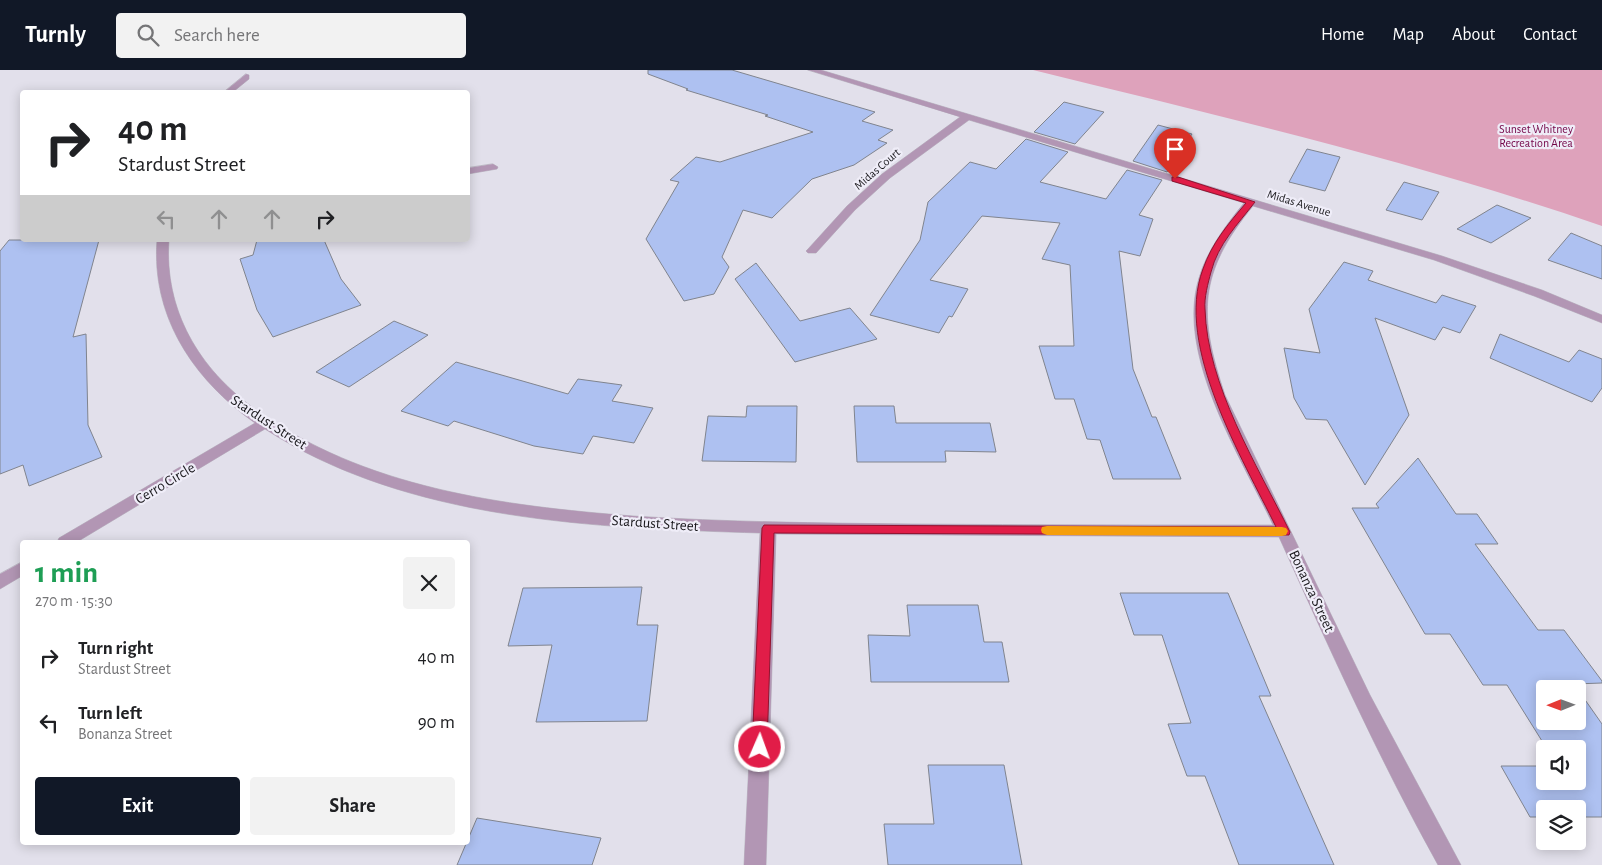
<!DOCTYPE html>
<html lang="en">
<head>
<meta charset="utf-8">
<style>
  body { margin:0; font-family:"Alegreya Sans",sans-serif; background:#f2f2f2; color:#202124; height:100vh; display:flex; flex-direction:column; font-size:19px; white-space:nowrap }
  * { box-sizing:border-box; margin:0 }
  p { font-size:16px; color:#757577 }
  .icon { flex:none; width:28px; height:28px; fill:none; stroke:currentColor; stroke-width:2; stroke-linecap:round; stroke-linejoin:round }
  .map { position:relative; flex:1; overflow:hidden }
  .sheet { position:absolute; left:20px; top:470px; width:450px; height:305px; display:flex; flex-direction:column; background:#fff; border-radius:5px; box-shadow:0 2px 12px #0003 }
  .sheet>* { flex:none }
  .top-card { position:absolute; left:20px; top:20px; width:450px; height:152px; border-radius:5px; box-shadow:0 2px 12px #0003; background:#fff; color:#202124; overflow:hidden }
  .needle { width:32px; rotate:269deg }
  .buttons { position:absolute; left:1536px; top:610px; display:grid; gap:10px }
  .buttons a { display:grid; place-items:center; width:50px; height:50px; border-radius:5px; background:#fff; box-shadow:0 2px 12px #0003; font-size:25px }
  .pin { position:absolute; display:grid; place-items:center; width:42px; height:42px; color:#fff; margin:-51px -21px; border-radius:50% 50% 50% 0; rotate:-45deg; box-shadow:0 0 5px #0007 }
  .pin .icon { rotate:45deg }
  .me { position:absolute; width:55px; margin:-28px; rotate:2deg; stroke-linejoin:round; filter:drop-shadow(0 0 4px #0008) }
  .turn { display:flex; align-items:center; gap:18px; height:105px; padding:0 15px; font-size:22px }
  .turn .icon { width:65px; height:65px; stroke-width:2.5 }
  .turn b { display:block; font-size:35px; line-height:42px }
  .lanes { display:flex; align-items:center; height:48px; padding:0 15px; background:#0003; justify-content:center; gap:25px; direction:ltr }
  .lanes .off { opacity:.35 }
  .round { display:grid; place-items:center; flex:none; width:52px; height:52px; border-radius:5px; background:#f2f2f2 }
  .summary { display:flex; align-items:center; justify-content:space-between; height:85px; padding:0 15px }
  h1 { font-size:30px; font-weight:700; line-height:38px; color:#1e9e55 }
  .cta { display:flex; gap:10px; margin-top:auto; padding:10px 15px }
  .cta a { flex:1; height:58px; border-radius:5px; background:#111827; color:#fff; font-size:20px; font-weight:700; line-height:58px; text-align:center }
  .cta a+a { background:#f2f2f2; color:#202124 }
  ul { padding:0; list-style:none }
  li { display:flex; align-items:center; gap:15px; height:65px; padding:0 15px }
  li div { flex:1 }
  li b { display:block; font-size:19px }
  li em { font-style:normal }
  header { display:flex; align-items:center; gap:30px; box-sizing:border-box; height:70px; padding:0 25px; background:#111827; color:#fff }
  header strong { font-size:24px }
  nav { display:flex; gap:28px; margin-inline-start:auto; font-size:18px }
  .search { width:350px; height:45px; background:#f2f2f2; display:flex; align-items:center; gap:12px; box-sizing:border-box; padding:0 18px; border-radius:5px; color:#757577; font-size:19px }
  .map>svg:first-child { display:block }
  .green { fill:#dea2bb }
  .building { fill:#aec1f1; stroke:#80848e; fill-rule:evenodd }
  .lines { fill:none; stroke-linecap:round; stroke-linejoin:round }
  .minor-casing { stroke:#bebcc6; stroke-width:1 }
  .minor { fill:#b296b4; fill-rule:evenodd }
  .route { fill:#e11d48; stroke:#92132f }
  .slow { fill:#f59e0b }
  .labels { text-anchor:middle; stroke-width:4.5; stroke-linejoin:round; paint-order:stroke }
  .far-park-label { font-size:12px; fill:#730447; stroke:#efedf8 }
  .far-street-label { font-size:12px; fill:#19181c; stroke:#efedf8 }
  .street-label { font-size:15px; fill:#19181c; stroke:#efedf8 }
</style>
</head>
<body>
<header>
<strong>Turnly</strong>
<div class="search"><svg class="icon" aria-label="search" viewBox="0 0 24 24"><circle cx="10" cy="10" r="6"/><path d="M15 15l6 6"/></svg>Search here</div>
<nav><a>Home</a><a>Map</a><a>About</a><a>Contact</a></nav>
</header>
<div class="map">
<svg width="1602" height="795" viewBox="0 0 1602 795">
  <rect width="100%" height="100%" fill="#e2e0eb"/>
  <path class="green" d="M1033 0H1602V156C1416 92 1224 47 1033 0Z"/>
  <g class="building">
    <path d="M648 0H732L875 42 862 51 893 60 878 70 887 73 854 95 812 109 772 148 743 140 722 187 729 197 714 224 684 231 646 169 679 112 670 110 696 87 720 92 813 62 765 46 768 45 686 20 688 19 648 4Z"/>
    <path d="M1064 32 1104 42 1075 74 1034 62Z"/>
    <path d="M1158 55 1192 64 1167 102 1133 91Z"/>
    <path d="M1026 69 1068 82 1040 112 1106 129 1127 100 1162 110 1139 145 1153 149 1140 186 1119 181 1133 299 1152 347H1156L1181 409H1113L1100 370 1087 369 1074 329H1055L1039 276H1074L1070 195 1042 189 1060 153 982 146 930 210 968 219 952 247 949 246 939 263 870 245 920 170 928 132 970 92 996 99Z"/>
    <path d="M1307 79 1340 87 1325 121 1289 112Z"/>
    <path d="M1404 112 1439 122 1422 150 1386 140Z"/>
    <path d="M1497 135 1531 148 1491 173 1457 159Z"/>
    <path d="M1571 163 1602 176V209L1548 190Z"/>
    <path d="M9 170H99L73 267 86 264 88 355 102 387 29 416 23 395 0 404V181Z"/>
    <path d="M257 170H324L341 209 361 235 273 267 257 240 240 189 253 185Z"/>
    <path d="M1344 192 1373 201 1368 210 1436 233 1442 225 1476 236 1460 263 1443 257 1435 270 1375 248 1409 345 1365 415 1327 350 1306 349 1294 328 1284 278 1320 283 1309 239Z"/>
    <path d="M756 193 800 251 850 238 877 269 795 292 735 209Z"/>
    <path d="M394 251 428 265 349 317 316 302Z"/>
    <path d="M1500 264 1569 292 1579 280 1602 289V318L1592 332 1490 288Z"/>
    <path d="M456 292 568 324 578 309 622 315 612 331 653 338 634 373 593 366 583 384 534 376 454 351 448 356 401 341Z"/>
    <path d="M747 336H797L796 392 702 391 708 346 746 347Z"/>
    <path d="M854 336H894L896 353H990L996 382 945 381 946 392H857Z"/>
    <path d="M1418 388 1456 444H1477L1498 474H1475L1538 560H1564L1602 611V613L1574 614 1602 654V747H1578V739H1545V747H1530L1501 696H1545V711H1578V679H1547L1507 615H1483L1450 564H1425L1352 438H1379L1376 434ZM1545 619H1578V651H1545Z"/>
    <path d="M642 517 637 555H658L647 651 536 652 552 575 508 576 523 518Z"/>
    <path d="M1120 523H1228L1271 626H1259L1334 795H1239L1205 706H1187L1168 654 1191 653 1162 565H1134Z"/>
    <path d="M907 535H978L984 572H1002L1009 612H871L868 565 910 566Z"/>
    <path d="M928 695H1004L1022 795H888L884 754H934Z"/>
    <path d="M477 748 601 768 592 795H457Z"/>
  </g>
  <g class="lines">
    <g class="minor-casing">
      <g id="minor">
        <path d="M808 0H821L1442 186 1542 220 1602 245V253L1534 226 1434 190 1253 136C1198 203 1198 245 1225 325L1370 625 1461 795H1438C1379 689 1329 578 1279 467L776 464 766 795H744L760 463C595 458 407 451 265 359L77 472H57L59 468 255 353C194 310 151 247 157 170H169C164 240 199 299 255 339 363 418 503 436 633 446 726 452 819 453 912 454 1033 455 1153 455 1273 455 1241 387 1175 285 1199 208 1207 180 1226 155 1244 133L969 50 890 108 855 140 816 183H808L806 181 808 179 847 136 882 104 960 47Z"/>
        <path d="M246 4 249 5V9L233 22H224Z"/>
        <path d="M493 94 498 97 497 99 468 104V98Z"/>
        <path d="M22 492V506L0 519V504Z"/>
      </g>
    </g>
    <use href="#minor" class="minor"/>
  </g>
  <path class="route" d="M1172 107H1178L1255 132C1238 154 1218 174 1211 202 1208 213 1204 228 1205 239 1207 315 1257 395 1290 462L1289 465 774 463 767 677 765 682 760 684 754 682 752 677 762 458 764 455 1276 457C1243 389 1174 276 1203 199 1212 173 1228 154 1246 133L1172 111Z"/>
  <path class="slow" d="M1047 456 1282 457 1286 458 1288 461 1286 465 1282 466 1047 465 1042 463 1041 460 1042 457Z"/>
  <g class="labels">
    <g class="far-park-label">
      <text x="1536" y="63">Sunset Whitney<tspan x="1536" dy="14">Recreation Area</tspan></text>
    </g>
    <g class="far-street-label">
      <text transform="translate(877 99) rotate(-41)" y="4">Midas Court</text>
      <text transform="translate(1299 133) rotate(17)" y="4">Midas Avenue</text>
    </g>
    <g class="street-label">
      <text transform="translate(269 352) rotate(33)" y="5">Stardust Street</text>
      <text transform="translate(165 413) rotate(-31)" y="5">Cerro Circle</text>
      <text transform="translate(655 453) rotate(4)" y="5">Stardust Street</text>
      <text transform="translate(1312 521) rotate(65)" y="5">Bonanza Street</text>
    </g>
  </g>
</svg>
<div class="buttons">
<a><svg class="needle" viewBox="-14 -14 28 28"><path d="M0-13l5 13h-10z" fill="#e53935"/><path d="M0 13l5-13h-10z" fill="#757577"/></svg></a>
<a><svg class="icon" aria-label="sound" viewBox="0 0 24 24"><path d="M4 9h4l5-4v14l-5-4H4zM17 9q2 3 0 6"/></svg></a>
<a><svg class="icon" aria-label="layers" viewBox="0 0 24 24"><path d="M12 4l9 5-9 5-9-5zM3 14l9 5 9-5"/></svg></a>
</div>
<div class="pin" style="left:1175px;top:109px;background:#d93025"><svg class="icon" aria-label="arrive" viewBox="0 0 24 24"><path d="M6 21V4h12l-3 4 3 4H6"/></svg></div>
<svg class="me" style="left:760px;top:677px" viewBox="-20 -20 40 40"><circle r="17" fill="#e11d48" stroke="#fff" stroke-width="3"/><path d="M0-11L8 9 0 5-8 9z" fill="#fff"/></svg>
<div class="top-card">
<div class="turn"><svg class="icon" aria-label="right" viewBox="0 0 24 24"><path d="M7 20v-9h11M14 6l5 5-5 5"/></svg><div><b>40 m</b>Stardust Street</div></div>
<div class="lanes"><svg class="icon off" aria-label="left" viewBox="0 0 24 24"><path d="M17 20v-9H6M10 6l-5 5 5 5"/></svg><svg class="icon off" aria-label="ahead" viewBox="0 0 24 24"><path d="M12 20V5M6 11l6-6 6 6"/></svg><svg class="icon off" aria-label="ahead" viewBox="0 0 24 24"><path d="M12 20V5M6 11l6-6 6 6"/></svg><svg class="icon" aria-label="right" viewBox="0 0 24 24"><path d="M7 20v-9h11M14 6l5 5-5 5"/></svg></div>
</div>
<section class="sheet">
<div class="summary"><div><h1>1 min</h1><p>270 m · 15:30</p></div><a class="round"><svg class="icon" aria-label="close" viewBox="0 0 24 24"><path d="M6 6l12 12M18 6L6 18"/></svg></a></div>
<ul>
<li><svg class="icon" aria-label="right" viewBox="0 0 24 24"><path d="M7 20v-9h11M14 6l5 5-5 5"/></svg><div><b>Turn right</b><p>Stardust Street</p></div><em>40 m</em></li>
<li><svg class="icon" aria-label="left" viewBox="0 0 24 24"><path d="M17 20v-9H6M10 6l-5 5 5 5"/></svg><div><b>Turn left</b><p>Bonanza Street</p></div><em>90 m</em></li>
</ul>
<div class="cta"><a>Exit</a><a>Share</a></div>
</section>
</div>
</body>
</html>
